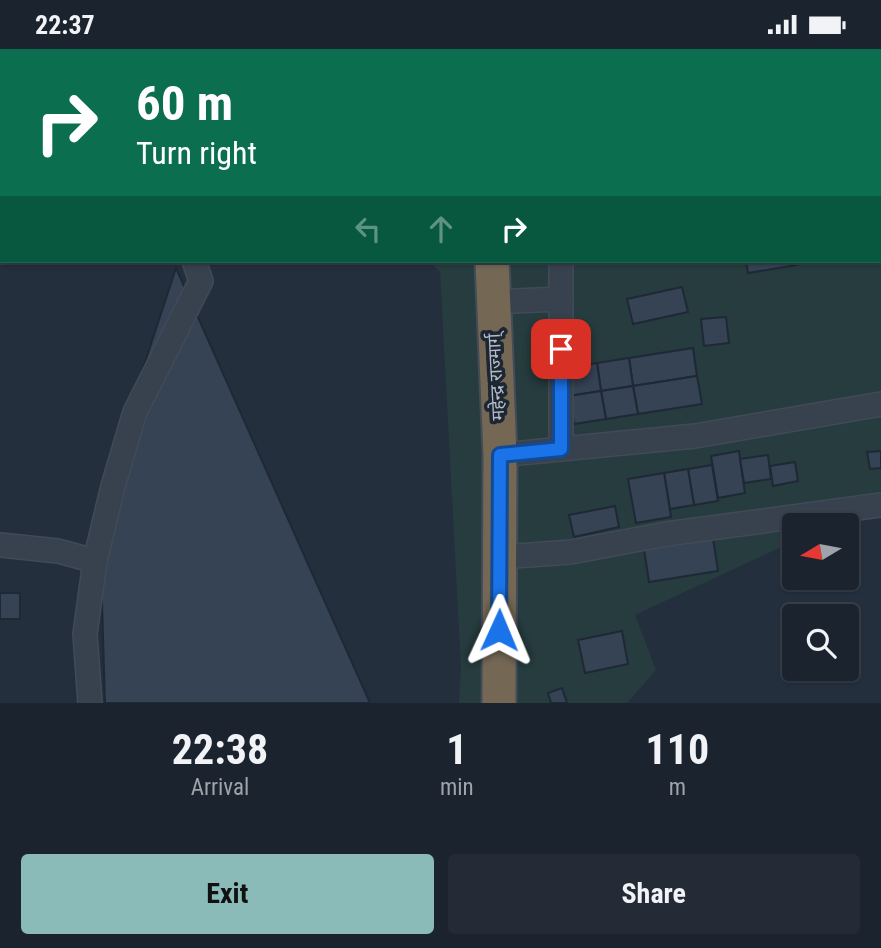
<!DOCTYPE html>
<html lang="en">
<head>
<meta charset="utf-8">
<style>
  body { margin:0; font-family:"Roboto Condensed","Noto Sans Devanagari",sans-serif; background:#242b36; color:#f1f3f6; height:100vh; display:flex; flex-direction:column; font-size:26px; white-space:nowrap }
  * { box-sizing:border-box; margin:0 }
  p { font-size:23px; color:#a0a4aa }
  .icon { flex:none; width:38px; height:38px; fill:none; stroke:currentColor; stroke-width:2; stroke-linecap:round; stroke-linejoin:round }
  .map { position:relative; height:654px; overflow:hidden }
  .sheet { display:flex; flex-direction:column; background:#1b232e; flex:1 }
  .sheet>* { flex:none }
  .hud { position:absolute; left:0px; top:0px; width:882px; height:214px; box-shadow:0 2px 5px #0004,0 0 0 2px #39404a; background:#0b6e4f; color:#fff; overflow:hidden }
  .needle { width:46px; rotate:260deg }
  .buttons { position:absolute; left:782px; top:464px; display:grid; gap:14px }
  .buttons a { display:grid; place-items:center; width:77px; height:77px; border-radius:7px; background:#1b232e; box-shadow:0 2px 5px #0004,0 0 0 2px #39404a; font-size:35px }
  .pin { position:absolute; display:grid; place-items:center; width:60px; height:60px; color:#fff; margin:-30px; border-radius:14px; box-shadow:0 4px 10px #0006 }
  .me { position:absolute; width:77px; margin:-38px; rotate:1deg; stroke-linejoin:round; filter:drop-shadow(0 0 5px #0008) }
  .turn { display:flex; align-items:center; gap:24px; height:147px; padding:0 21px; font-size:32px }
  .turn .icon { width:91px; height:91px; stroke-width:2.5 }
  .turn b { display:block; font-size:49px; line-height:60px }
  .lanes { display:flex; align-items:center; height:66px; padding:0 21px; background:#0003; justify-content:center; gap:35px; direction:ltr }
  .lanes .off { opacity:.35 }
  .eta { display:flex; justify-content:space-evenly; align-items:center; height:119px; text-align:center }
  .eta b { font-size:42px; font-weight:700; line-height:49px }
  .action { display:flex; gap:14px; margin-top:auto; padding:14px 21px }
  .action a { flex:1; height:80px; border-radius:7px; background:#8bbbb9; color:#111; font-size:28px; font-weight:700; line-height:80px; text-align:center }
  .action a+a { background:#242b36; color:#f1f3f6 }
  .status { display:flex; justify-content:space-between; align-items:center; height:49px; padding:0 35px; background:#1b232e; direction:ltr }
  .status svg { height:19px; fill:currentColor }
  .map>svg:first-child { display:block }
  .green { fill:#263c3f }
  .building { fill:#364354; stroke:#1f2835; stroke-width:2 }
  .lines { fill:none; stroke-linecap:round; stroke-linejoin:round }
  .minor-casing { stroke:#414a57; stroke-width:26 }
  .highway-casing { stroke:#434c59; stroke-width:37 }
  .minor { stroke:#38414e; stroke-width:23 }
  .highway { stroke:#746855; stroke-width:33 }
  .route-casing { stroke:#114b97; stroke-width:18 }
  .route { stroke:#1a73e8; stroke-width:12 }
  .labels { text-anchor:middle; stroke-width:7; stroke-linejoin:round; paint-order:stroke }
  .street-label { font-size:18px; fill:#b4bcc9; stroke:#1d2633 }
</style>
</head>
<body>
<div class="status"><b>22:37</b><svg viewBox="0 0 49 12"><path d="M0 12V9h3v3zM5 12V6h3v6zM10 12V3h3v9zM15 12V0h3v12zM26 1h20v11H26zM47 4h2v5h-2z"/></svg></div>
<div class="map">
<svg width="881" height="654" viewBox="0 0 881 654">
  <rect width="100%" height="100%" fill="#242f3e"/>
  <path class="green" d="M299 0H881V465L845 476H794V492L635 566 656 621 627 654H459L461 617 440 223 429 212H880V2Z"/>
  <g class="building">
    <path d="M320 0H408L404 2Z"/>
    <path d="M774 0H881V53L880 2Z"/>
    <path d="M746 212H797V216L748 224Z"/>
    <path d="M176 219 370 654H105L99 453Z"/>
    <path d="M682 238 688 263 633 275 627 250Z"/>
    <path d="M726 268 729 294 704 297 701 270Z"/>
    <path d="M693 299 697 327 633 337 629 309Z"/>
    <path d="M629 309 633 337 601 342 597 314Z"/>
    <path d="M597 314 601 342 569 347 565 320Z"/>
    <path d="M697 327 702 355 638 365 633 337Z"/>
    <path d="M633 337 638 365 606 370 601 342Z"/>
    <path d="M601 342 606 370 574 375 569 347Z"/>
    <path d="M739 402 745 444 718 449 711 407Z"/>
    <path d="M881 402V421V419L870 420 867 403Z"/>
    <path d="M768 406 771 430 744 434 740 410Z"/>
    <path d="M795 413 798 432 773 437 770 417Z"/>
    <path d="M712 416 718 452 694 456 688 420Z"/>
    <path d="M688 420 694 456 670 460 664 424Z"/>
    <path d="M664 424 671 468 636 474 628 430Z"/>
    <path d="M615 457 619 478 574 488 569 466Z"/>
    <path d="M713 489 718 522 649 533 644 500Z"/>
    <rect x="0" y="544" width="20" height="26"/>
    <path d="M622 582 628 615 585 624 578 591Z"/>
    <path d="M562 639 567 654H551L548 644Z"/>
  </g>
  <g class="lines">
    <g class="minor-casing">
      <g id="minor">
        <path d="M563 2V0"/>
        <path d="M0 43 2 45"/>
        <path d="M492 253 561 250"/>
        <path d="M561 400V212"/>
        <path d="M500 406 695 387 881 355"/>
        <path d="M0 496 58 502 95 512"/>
        <path d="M500 508 571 503 666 485 881 456"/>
        <path d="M90 654 85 585 95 512 113 437 135 363 201 232 194 212"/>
      </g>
    </g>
    <g class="highway-casing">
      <g id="highway">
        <path d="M490 0 491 2"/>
        <path d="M492 212 500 406 499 654"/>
      </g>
    </g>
    <use href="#minor" class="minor"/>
    <use href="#highway" class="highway"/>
  </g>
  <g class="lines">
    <g class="route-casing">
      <path id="route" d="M499 581 500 406 561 400V300"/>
    </g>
    <use href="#route" class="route"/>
  </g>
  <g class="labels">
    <g class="street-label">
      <text transform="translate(496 328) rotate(-93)" y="6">महेन्द्र राज्मार्ग्</text>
    </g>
  </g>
</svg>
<div class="buttons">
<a><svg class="needle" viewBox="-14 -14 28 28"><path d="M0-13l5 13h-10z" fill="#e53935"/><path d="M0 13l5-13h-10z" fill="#a0a4aa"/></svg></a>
<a><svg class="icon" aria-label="search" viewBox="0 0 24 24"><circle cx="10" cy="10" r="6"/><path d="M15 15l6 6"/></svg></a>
</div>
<div class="pin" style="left:561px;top:300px;background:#d93025"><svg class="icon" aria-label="arrive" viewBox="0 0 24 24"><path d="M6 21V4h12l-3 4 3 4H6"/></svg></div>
<svg class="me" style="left:499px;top:581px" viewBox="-20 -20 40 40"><path d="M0-17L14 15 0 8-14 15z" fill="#1a73e8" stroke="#fff" stroke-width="4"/></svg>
<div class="hud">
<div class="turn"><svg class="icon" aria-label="right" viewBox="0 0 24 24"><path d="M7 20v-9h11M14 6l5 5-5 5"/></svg><div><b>60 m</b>Turn right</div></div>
<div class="lanes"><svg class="icon off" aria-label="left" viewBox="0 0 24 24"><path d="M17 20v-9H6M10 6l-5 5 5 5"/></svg><svg class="icon off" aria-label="ahead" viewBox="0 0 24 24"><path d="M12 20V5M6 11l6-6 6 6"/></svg><svg class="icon" aria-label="right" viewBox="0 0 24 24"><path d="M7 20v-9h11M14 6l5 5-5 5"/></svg></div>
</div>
</div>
<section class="sheet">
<div class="eta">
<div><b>22:38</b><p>Arrival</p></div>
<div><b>1</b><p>min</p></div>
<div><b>110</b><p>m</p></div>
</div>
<div class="action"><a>Exit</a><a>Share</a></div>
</section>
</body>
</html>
